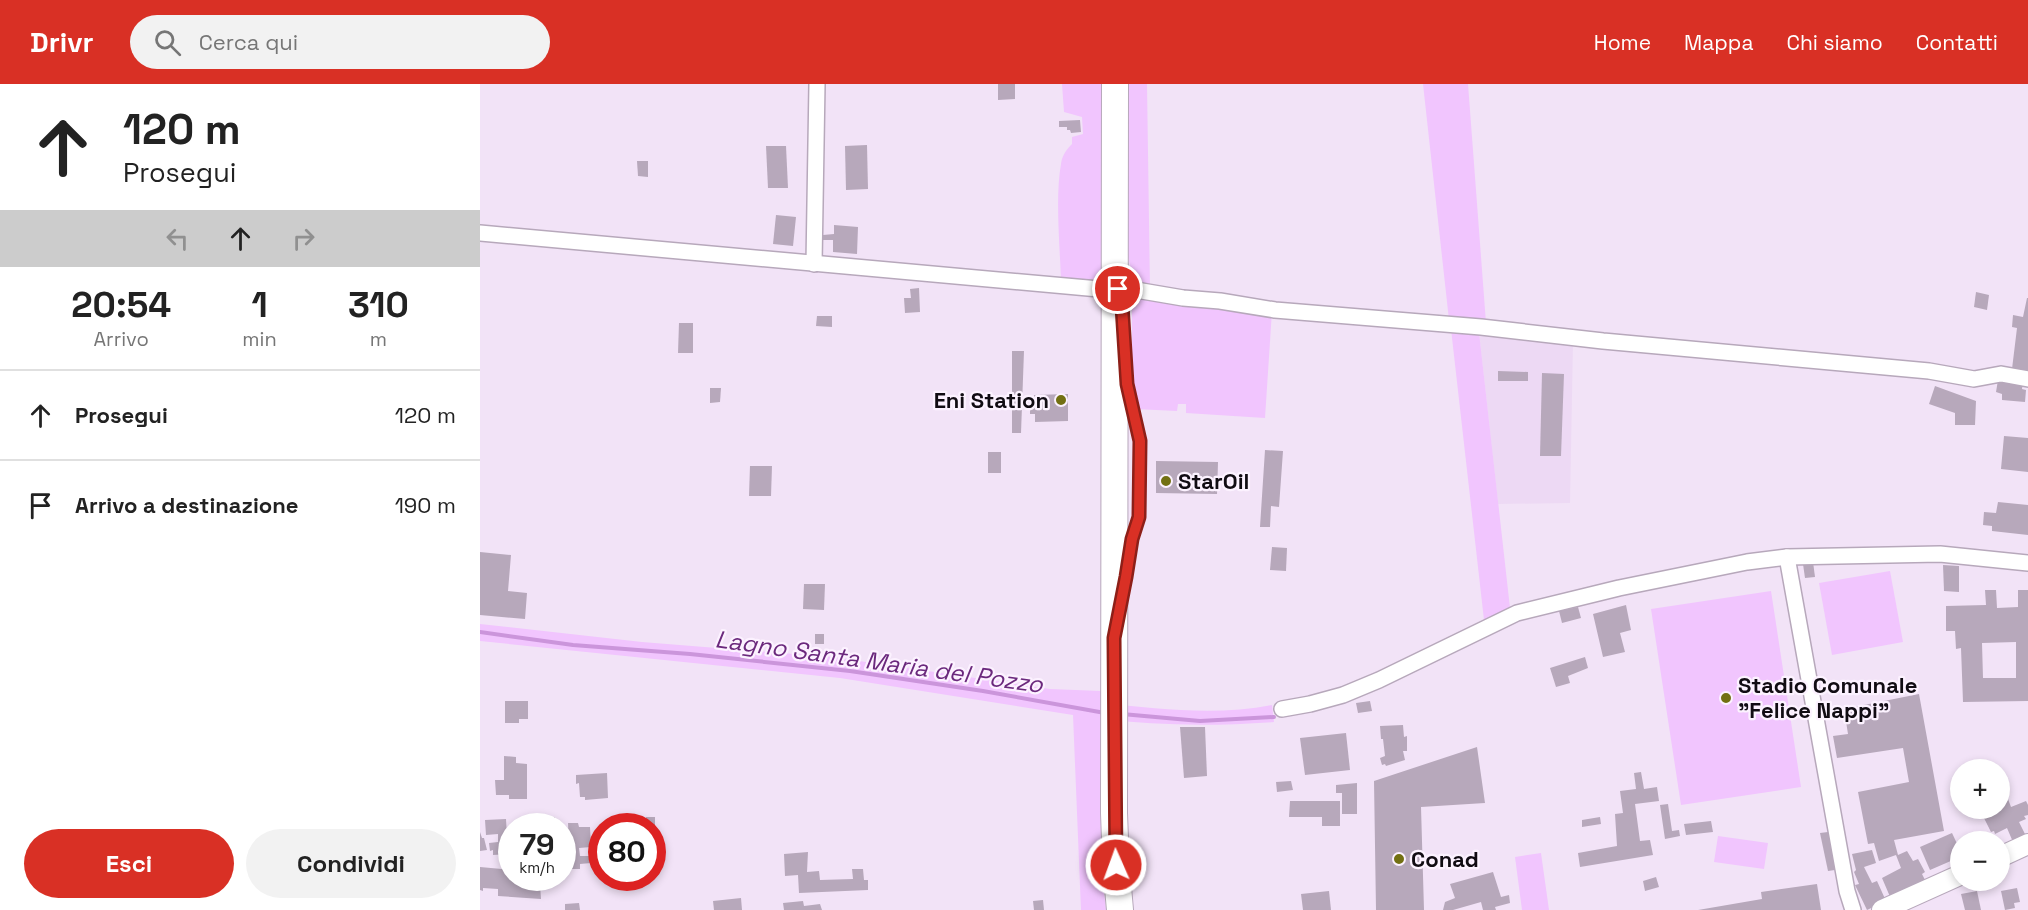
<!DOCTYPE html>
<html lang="it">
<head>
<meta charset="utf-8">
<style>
  body { margin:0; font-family:"Space Grotesk",sans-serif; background:#f2f2f2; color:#222; height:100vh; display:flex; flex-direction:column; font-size:22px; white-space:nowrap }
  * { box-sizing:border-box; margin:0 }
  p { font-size:20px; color:#767676 }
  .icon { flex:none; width:33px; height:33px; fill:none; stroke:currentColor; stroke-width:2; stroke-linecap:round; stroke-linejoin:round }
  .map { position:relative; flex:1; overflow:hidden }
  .side { display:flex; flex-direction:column; background:#fff; width:480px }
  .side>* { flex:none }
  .hud { background:#fff; color:#222; overflow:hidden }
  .fabs { position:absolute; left:1470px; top:675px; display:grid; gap:12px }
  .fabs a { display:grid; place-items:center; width:60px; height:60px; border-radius:50%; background:#fff; box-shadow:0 3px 9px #0003; font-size:30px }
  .speed { position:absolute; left:18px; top:729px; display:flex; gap:12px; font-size:30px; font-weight:700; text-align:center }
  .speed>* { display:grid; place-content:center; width:78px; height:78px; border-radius:50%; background:#fff; box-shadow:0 3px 9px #0003; line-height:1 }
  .speed small { font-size:15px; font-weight:400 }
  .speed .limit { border:9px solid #d22; background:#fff; color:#111 }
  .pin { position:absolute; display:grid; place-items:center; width:51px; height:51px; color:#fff; margin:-26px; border:3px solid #fff; border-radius:50%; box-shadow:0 2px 6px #0007 }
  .me { position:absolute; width:66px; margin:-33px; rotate:358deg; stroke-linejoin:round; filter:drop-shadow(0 0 4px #0008) }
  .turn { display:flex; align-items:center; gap:21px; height:126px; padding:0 24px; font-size:27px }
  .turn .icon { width:78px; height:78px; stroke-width:2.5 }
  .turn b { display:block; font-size:42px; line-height:51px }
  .lanes { display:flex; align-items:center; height:57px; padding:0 24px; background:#0003; justify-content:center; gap:30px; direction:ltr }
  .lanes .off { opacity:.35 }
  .eta { display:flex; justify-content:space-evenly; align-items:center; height:102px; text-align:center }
  .eta b { font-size:36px; font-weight:600; line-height:42px }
  .cta { display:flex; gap:12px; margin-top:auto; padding:12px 24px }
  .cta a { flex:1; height:69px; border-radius:36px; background:#d93025; color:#fff; font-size:24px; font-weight:600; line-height:69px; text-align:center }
  .cta a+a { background:#f2f2f2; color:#222 }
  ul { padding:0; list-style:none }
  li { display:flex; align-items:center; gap:18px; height:90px; padding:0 24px; border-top:2px solid #e0e0e0 }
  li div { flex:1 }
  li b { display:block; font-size:22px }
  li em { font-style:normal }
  header { display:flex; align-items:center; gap:36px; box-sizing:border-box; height:84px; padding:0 30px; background:#d93025; color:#fff }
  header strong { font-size:28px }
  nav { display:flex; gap:33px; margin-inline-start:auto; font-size:21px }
  .search { width:420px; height:54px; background:#f2f2f2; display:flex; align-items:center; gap:15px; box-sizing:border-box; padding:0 21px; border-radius:33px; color:#767676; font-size:22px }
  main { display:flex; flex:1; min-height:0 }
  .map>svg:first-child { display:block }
  .built { fill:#edd9f4 }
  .green { fill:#f1c5fe }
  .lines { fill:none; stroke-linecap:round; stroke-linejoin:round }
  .stream { stroke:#cb95db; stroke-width:4 }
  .building { fill:#b7a8bb; fill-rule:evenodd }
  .service-casing { stroke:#b7a8bb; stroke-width:10 }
  .minor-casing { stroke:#b7a8bb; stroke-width:18 }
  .tertiary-casing { stroke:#b7a8bb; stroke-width:22 }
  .trunk-casing { stroke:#b7a8bb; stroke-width:28 }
  .service { stroke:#fff; stroke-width:8 }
  .minor { stroke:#fff; stroke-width:15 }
  .tertiary { stroke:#fff; stroke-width:20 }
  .trunk { stroke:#fff; stroke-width:26 }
  .route-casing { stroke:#8d1f18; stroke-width:15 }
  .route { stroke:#d93025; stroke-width:10 }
  .poi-dot { fill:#727012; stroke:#fcf2ff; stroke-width:2 }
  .labels { text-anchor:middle; stroke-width:4.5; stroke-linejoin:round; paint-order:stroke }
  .poi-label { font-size:22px; font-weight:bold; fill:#110c13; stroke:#fcf2ff; text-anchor:start }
  .water-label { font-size:24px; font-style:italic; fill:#6b297d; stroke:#fcf2ff }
</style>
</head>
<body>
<header>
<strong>Drivr</strong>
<div class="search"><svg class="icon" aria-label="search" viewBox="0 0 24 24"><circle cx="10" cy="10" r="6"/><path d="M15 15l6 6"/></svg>Cerca qui</div>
<nav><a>Home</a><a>Mappa</a><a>Chi siamo</a><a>Contatti</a></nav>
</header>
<main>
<section class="side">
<div class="hud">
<div class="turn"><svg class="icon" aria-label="ahead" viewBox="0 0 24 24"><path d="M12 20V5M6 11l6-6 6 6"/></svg><div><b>120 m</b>Prosegui</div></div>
<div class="lanes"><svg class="icon off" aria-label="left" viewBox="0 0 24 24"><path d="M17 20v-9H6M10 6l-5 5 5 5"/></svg><svg class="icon" aria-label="ahead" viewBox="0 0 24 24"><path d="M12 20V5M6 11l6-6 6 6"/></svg><svg class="icon off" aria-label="right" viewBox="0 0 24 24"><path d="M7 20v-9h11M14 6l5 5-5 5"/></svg></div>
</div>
<div class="eta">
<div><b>20:54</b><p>Arrivo</p></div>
<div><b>1</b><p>min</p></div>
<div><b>310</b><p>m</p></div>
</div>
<ul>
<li><svg class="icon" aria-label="ahead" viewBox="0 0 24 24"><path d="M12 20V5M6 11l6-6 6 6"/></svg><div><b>Prosegui</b></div><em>120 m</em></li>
<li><svg class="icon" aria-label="arrive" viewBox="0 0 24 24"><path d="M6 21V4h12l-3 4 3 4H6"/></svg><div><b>Arrivo a destinazione</b></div><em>190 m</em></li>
</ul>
<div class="cta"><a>Esci</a><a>Condividi</a></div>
</section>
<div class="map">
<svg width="1548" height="826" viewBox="0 0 1548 826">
  <rect width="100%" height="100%" fill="#f2e3f7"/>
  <path class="built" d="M999 248 1093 258 1090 419 1018 420Z"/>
  <g class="green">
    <path d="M582 0H624V202L581 197C580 163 575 113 581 80 582 72 586 66 592 60V53L603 50 602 33 584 28Z"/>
    <path d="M646 0H667L670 206 652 204 651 185 646 165Z"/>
    <path d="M943 0H988L1006 239 969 236Z"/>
    <path d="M652 208 792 227 785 334 706 329V320H698L697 327 655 325 652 299Z"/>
    <path d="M971 245 999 248 1030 524 1004 536Z"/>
    <path d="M1410 487 1423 558 1352 571 1339 499Z"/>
    <path d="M1291 507 1321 703 1201 721 1171 525Z"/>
    <path d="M0 540 162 558 352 573 570 605 621 607 622 619C679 625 736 632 792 621L794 638C736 642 680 642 622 635V792L626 826H601L593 631 360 594 0 557Z"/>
    <path d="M1238 752 1288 759 1284 785 1234 778Z"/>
    <path d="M1061 769 1069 826H1042L1035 773Z"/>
  </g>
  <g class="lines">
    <g class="stream">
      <path d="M0 548 93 561 210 570 370 587 503 607 625 629"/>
      <path d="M642 630 720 637 794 633"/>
    </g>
  </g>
  <g class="building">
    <path d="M518 0H535V15L518 16Z"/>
    <path d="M600 36 601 48 591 49 590 46H587V43H579V37Z"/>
    <path d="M387 61 388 105 366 106 365 62Z"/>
    <path d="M286 62H306L308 104H288Z"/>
    <path d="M157 77H168V93L158 92Z"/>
    <path d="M296 131 316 133 313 162 293 160Z"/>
    <path d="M354 141 378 143 377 170 353 168V156H343V151L354 150Z"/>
    <path d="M439 204 440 228 425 229 424 214H431L430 205Z"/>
    <path d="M1496 208 1509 211 1507 226 1494 223Z"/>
    <path d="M1547 214H1548V287L1532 285 1537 244 1532 243 1533 231 1543 233Z"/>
    <path d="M337 232H352V243L336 242Z"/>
    <path d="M199 239H213V269H198Z"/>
    <path d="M532 267H544L541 349H532Z"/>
    <path d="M1018 287 1048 288V297H1018Z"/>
    <path d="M1062 289 1084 290 1081 372H1060Z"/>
    <path d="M1518 296 1543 299 1542 305 1546 306 1545 318 1522 316V310L1516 308Z"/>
    <path d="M1455 302 1496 317 1495 341H1475V329L1449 320Z"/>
    <path d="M230 304H241L240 318 230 319Z"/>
    <path d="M588 310V337L555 338V330H550V318H555L554 311Z"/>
    <path d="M1524 352 1548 354V388L1521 385Z"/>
    <path d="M785 366 803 367 799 423 791 422 790 443H780Z"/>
    <rect x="508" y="368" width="13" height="21"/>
    <path d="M676 377 738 378 737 410 676 409Z"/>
    <path d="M270 382H292L291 412H269Z"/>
    <path d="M1518 418 1548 421V451L1512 447V442L1503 441 1504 428 1516 429Z"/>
    <path d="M792 463 807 464 806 487 790 486Z"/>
    <path d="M0 468 31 471 28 507 47 509 45 535 0 531Z"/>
    <path d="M1333 478 1335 493 1325 494 1323 480Z"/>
    <path d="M1463 481 1479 482V508L1464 507Z"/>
    <path d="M324 500H345L344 526 323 525Z"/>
    <path d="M1505 506H1516L1517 524 1538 523V506H1548V617L1483 618 1481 564 1476 565 1475 547H1466V522L1506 521ZM1536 558V594H1503L1502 559Z"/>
    <path d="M1146 521 1151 546 1140 549 1145 568 1123 573 1113 530Z"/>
    <path d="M1098 523 1101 534 1082 539 1079 527Z"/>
    <rect x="335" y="550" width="9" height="10"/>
    <path d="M1105 573 1108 584 1088 592 1090 599 1076 603 1070 584Z"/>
    <path d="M1439 610 1464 747 1414 756 1418 771 1427 767 1433 777 1438 775 1445 788 1442 790 1446 798 1411 815 1402 794 1421 784 1416 771 1399 777 1394 759 1388 760 1378 708 1429 698 1423 664 1357 674 1353 652 1368 650 1364 625Z"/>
    <path d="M25 617H48V635H39V639H25Z"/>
    <path d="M890 617 892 627 878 629 876 619Z"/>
    <path d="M923 641 924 653 927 652V667H923L925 676 906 682 905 680 902 681 900 674 905 672 903 655H901L900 642Z"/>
    <path d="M700 643H725L727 692 704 694Z"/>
    <path d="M866 649 870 686 825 691 820 654Z"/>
    <path d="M997 663 1005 719 941 723 944 826H896L894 697Z"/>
    <path d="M24 672 36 673V679L47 680V715H29V711H16L15 696H24Z"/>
    <path d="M1161 688 1164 705 1177 703 1179 717 1155 720 1160 757 1170 756 1173 771 1100 783 1098 769 1137 762 1135 730 1143 729 1140 707 1156 705 1154 689Z"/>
    <path d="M127 689 128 714 105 716V713H100L99 699 96 700V691Z"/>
    <path d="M811 697 813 706 797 708 796 698Z"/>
    <path d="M877 699V730H862V709H856V701Z"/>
    <path d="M1528 715 1531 723 1546 717 1548 721V731L1544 732 1546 735 1539 738 1546 752 1533 758 1527 744 1515 750 1514 747 1511 748 1504 734 1512 731 1509 724H1520V719Z"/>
    <path d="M810 717H860V742H842V733H809Z"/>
    <path d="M1188 720 1192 747 1199 746 1200 752 1185 755 1180 721Z"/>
    <path d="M75 733V738H70V742H59L58 734Z"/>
    <path d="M166 733H175V744L166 742Z"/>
    <path d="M1120 733 1121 740 1102 743V736Z"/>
    <path d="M26 735 28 770 13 771V766L10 767 9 759 18 758V750L6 751 5 736Z"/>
    <path d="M1231 737 1233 748 1206 751 1204 740Z"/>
    <path d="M88 739H98L99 743H110L111 763 99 764 100 772H110L111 779 100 780V785H90Z"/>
    <path d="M0 748 2 754H4L7 766 0 767Z"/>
    <path d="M1348 748 1355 786 1348 787 1340 749Z"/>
    <path d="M1472 749 1480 766V773L1450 786 1440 763Z"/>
    <path d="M1392 766 1396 779 1384 783 1392 799 1397 797 1406 817 1387 826 1375 801 1379 800 1374 788 1376 786 1372 770Z"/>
    <path d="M328 768 327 788 339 787 340 796 373 795 372 785H383L384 796H388V806L319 809 318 791 305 792 304 770Z"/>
    <path d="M0 783 32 786V794H70V799L60 800 61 815 18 812V805L3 804V807L0 806Z"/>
    <path d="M1013 788 1021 813 1029 811 1030 819 1015 823 1016 826H1003L1001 818 973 826H963L965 818 975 814 970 800Z"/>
    <path d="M1176 793 1179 803 1165 807 1163 797Z"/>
    <path d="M1337 800 1341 826H1218L1282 815 1281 808Z"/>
    <path d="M1537 804 1540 818 1534 819 1535 824 1525 826 1521 807Z"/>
    <path d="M849 807 851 826H823L821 810Z"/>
    <path d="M1497 807 1501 826H1485L1481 810Z"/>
    <path d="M261 814 262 826H234L233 817Z"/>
    <path d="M563 816 564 826H554L553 817Z"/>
    <path d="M323 817 324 822 340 820 342 826H304L303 819Z"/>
    <path d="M99 819 100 826H85V820Z"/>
  </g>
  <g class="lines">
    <g class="service-casing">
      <path id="service" d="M646 494 652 455 659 433 660 357 650 320 647 294"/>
    </g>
    <g class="minor-casing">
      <g id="minor">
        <path d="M0 149 619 205"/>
        <path d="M334 180 337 0"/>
        <path d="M656 206 703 214 740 217 795 226 1001 243 1123 257 1449 287 1494 295 1521 290 1548 295"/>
        <path d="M1307 473 1367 807 1373 826"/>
        <path d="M802 625 830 620 863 611 899 596 1037 529 1139 504 1267 478 1307 473 1460 470 1548 479"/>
      </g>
    </g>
    <g class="tertiary-casing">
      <g id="tertiary">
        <path d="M1520 773 1548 760"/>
        <path d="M1402 826 1480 791"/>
      </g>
    </g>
    <g class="trunk-casing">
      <path id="trunk" d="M635 0 634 729 636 781 640 826"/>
    </g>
    <use href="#service" class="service"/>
    <use href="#minor" class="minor"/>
    <use href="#tertiary" class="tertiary"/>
    <use href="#trunk" class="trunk"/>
  </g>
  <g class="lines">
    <g class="route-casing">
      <path id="route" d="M636 781 634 554 646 493 652 455 659 433 660 357 647 300 642 222 638 205"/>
    </g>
    <use href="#route" class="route"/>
  </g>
  <g class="poi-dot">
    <circle cx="581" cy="316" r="6"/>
    <circle cx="686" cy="397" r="6"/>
    <circle cx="1246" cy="614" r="6"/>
    <circle cx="919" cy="775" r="6"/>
  </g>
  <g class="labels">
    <g class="poi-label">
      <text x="569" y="324" text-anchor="end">Eni Station</text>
      <text x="698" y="405">StarOil</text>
      <text x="1258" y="609">Stadio Comunale<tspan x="1258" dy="25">"Felice Nappi"</tspan></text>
      <text x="931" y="783">Conad</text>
    </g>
    <g class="water-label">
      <text transform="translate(399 578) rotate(8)" y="8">Lagno Santa Maria del Pozzo</text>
    </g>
  </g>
</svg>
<div class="fabs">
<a>+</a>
<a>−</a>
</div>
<div class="speed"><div>79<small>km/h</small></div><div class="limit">80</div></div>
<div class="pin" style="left:638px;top:205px;background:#d93025"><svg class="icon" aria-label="arrive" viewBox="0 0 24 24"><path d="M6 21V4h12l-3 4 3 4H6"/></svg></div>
<svg class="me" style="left:636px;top:781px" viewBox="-20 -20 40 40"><circle r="17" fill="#d93025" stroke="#fff" stroke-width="3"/><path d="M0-11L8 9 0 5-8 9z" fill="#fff"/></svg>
</div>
</main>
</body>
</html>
